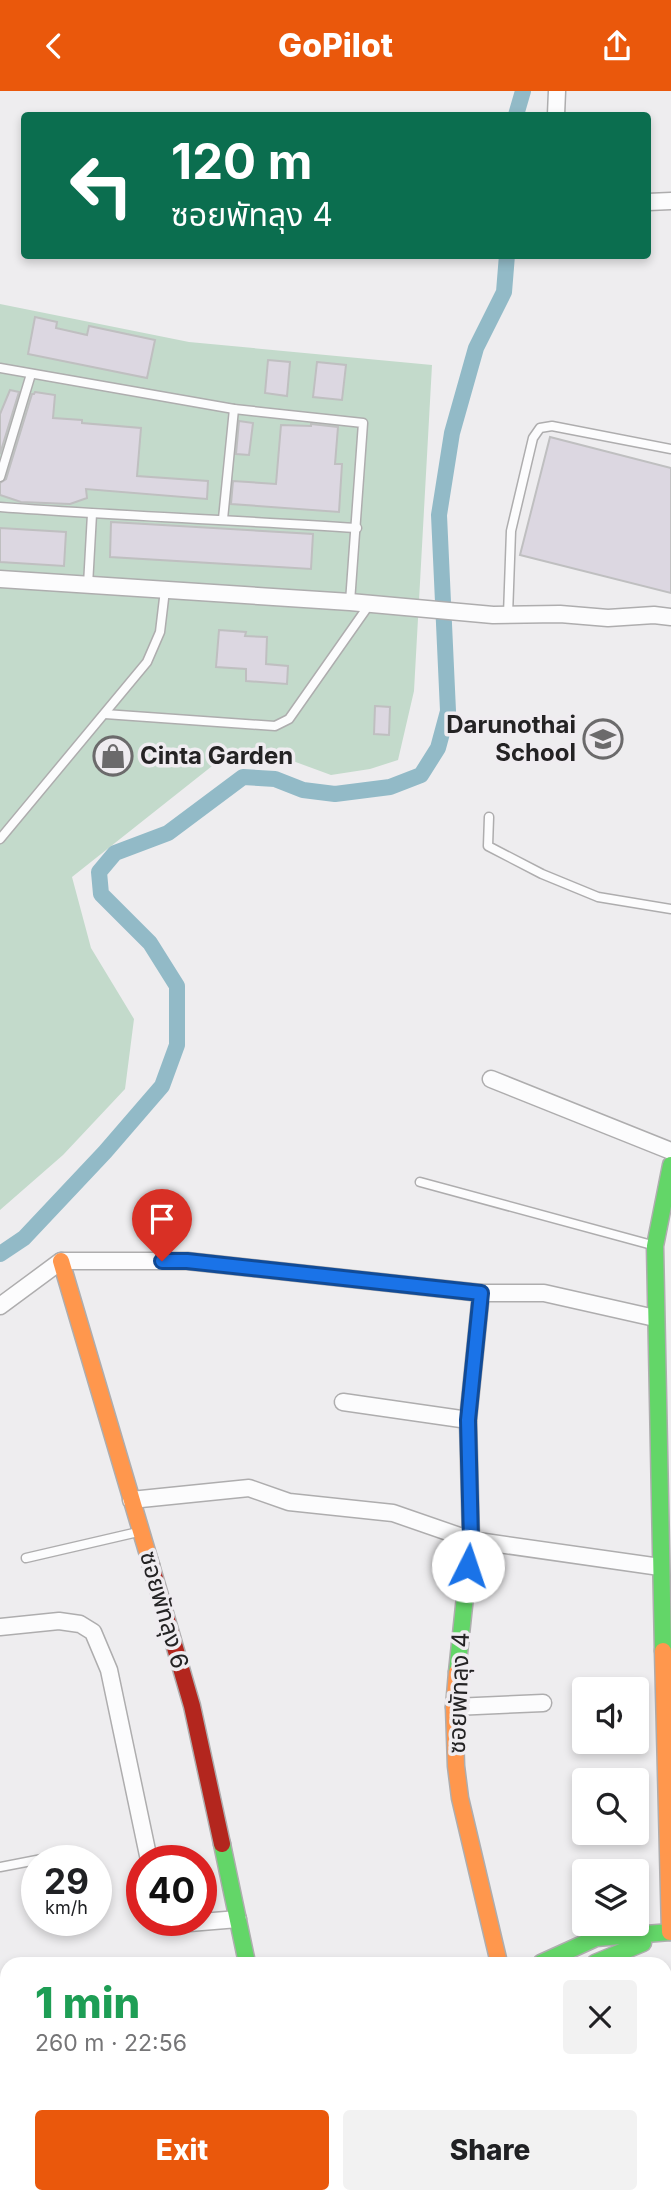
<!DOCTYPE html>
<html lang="en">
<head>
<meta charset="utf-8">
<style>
  body { margin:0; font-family:Inter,"Noto Sans Thai",sans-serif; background:#f2f2f2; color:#202124; height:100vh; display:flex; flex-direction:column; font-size:26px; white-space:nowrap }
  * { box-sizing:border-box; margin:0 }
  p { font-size:23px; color:#757577 }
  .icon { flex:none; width:38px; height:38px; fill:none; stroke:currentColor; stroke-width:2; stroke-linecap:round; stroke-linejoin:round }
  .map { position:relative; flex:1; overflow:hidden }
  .panel { position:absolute; left:0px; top:1866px; width:672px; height:247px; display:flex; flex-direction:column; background:#fff; border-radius:21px 21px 0 0; box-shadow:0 4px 10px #0003 }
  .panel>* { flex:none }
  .banner { position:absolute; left:21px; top:21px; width:630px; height:147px; border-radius:7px; box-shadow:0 4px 10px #0003; background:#0b6e4f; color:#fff; overflow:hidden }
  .tools { position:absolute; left:572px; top:1586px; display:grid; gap:14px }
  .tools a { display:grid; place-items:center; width:77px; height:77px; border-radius:7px; background:#fff; box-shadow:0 4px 10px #0003; font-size:35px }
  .speed { position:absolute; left:21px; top:1754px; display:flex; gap:14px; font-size:35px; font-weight:700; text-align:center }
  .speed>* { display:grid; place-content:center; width:91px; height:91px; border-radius:50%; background:#fff; box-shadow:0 4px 10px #0003; line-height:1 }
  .speed small { font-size:18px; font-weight:400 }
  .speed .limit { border:10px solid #d22; background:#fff; color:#111 }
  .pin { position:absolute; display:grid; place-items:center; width:60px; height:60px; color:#fff; margin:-72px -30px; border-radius:50% 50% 50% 0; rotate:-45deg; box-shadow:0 0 7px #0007 }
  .pin .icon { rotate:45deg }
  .me { position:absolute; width:77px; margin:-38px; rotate:4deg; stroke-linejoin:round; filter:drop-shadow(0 0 5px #0008) }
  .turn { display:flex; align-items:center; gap:24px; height:147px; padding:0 35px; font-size:32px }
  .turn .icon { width:91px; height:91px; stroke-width:2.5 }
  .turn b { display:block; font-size:49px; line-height:60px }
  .round { display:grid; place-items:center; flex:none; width:74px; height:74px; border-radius:7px; background:#f2f2f2 }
  .head { display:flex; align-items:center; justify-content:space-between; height:119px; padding:0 35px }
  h1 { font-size:42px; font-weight:800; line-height:52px; color:#1e9e55 }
  .action { display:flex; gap:14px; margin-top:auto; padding:14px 35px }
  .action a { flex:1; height:80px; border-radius:7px; background:#ea580c; color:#fff; font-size:28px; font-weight:800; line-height:80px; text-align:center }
  .action a+a { background:#f2f2f2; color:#202124 }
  header { display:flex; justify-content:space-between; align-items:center; height:91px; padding:0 35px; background:#ea580c; color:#fff; font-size:32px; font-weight:800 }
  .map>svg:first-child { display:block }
  .green { fill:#c3dacb }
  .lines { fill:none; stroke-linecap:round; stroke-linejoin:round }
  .canal { stroke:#92bac7; stroke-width:16 }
  .building { fill:#dcd7e1; stroke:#bfbfc0; stroke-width:2 }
  .lane-casing { stroke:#aeadae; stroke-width:11 }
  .street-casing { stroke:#aeadae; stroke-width:19 }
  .fast-casing { stroke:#aeadae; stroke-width:19 }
  .slow-casing { stroke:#aeadae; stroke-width:19 }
  .jam-casing { stroke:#aeadae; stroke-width:19 }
  .lane { stroke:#fcfcfd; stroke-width:8 }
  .street { stroke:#fcfcfd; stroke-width:16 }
  .fast { stroke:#63d668; stroke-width:16 }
  .slow { stroke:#ff974d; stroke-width:16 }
  .jam { stroke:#b3261e; stroke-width:16 }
  .route-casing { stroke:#114b97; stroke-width:18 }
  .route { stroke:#1a73e8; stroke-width:12 }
  .labels { text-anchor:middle; stroke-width:7; stroke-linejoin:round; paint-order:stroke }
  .poi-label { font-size:24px; font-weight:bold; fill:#242324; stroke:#efecf0; text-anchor:end }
  .street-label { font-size:24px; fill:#242324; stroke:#efecf0 }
</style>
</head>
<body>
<header><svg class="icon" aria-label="back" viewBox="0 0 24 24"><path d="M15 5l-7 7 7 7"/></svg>GoPilot<svg class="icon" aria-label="share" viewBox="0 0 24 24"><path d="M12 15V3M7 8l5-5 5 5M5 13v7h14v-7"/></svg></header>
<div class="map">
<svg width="671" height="2112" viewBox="0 0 671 2112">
  <rect width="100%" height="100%" fill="#eeedef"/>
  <g class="green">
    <path d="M0 213 189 251 432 274 414 600 398 669 370 678 331 684 282 666 226 664 72 786 91 857 134 928 125 998 63 1064 0 1119Z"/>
    <path d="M671 1887V2059L665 2061V1889Z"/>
  </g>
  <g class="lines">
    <g class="canal">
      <path d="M516 24 523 0"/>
      <path d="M0 1163 24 1147 105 1061 162 995 177 954V895L150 852 101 803 99 781 115 762 168 742 243 686 275 688 303 699 335 703 390 696 421 684 438 657 448 620 439 424 452 342 476 257 504 201 507 164"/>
    </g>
  </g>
  <g class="building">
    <path d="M35 226 57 231 56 237 87 244 89 235 155 249 147 287 28 263Z"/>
    <path d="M268 269 290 271 287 305 265 302Z"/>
    <path d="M317 271 346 274 342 309 313 306Z"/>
    <path d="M10 299 19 301 0 363V323Z"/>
    <path d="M35 301 55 304 53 327 82 329V332L141 337 137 385 208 390 207 408 86 398 87 407 70 413 21 411 0 404V392L6 388 32 303H34Z"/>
    <path d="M239 330 253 332 249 364 236 363Z"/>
    <path d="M311 333 338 336 335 373H342L339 421 231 413 233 390 276 393 281 334 311 335Z"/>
    <path d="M550 346 671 377V502L520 464Z"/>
    <path d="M111 431 313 443 311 478 110 466Z"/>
    <path d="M0 437 66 441 64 475 0 471Z"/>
    <path d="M219 539 246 541 245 545 267 546 266 573 288 575 287 593 246 590V578L216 576Z"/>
    <path d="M375 615 390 616 389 644 374 643Z"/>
  </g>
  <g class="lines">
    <g class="lane-casing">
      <g id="lane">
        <path d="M0 277 234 318 363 332 350 511"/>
        <path d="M0 386 31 283"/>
        <path d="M0 416C119 425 238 429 357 437"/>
        <path d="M223 428 234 318"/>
        <path d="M88 494 92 423"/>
        <path d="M508 524 511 440 533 347 540 337 552 335 671 358"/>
        <path d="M105 623 275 635 289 628 369 514"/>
        <path d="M489 726 488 755 542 783 598 806 671 818"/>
        <path d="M0 748 147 571 160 541 165 499"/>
        <path d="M420 1091 652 1154"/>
        <path d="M26 1467 138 1441"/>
        <path d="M0 1776 47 1767"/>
      </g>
    </g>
    <g class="street-casing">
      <g id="street">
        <path d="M556 24 557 0"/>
        <path d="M648 111 671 110"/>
        <path d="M0 488 350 511 493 524 560 523 608 527 654 524 671 526"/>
        <path d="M491 988 671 1060"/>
        <path d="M0 1215 61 1170H187L481 1202H544L655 1227"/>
        <path d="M343 1311 468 1329"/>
        <path d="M131 1409 249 1397 289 1411 393 1422 471 1449 660 1476"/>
        <path d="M0 1536 59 1530 80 1533 93 1541 109 1579 149 1769"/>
        <path d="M454 1616 543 1612"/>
        <path d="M173 1829 177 1833 238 1828"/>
        <path d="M0 2089 8 2112"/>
        <path d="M384 2105 386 2112"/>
        <path d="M563 2105 564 2112"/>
      </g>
    </g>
    <g class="fast-casing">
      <g id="fast">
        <path d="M663 1560 655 1155 671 1074"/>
        <path d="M457 1581 471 1449 468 1329 481 1202"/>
        <path d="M222 1753 247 1872"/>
        <path d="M541 1872 596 1847 671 1841"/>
        <path d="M595 1872 643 1852"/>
      </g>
    </g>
    <g class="slow-casing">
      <g id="slow">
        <path d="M61 1170 151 1474"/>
        <path d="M663 1560 670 1841"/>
        <path d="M457 1581 454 1616 456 1675 460 1707 499 1872"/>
        <path d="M137 2112 167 2105"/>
        <path d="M189 2112 202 2105"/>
      </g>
    </g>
    <g class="jam-casing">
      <path id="jam" d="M151 1474 192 1615 222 1753"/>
    </g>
    <use href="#lane" class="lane"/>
    <use href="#street" class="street"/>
    <use href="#fast" class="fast"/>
    <use href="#slow" class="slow"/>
    <use href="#jam" class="jam"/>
  </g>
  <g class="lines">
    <g class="route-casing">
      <path id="route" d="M162 1170H187L481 1202 468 1329 471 1449 468 1475"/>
    </g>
    <use href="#route" class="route"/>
  </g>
  <defs>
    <g id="school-ring" transform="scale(2.0125)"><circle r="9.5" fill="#efecf0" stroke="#6b6a6b" stroke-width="1.5"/><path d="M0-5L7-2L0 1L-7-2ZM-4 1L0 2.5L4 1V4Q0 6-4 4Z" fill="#6b6a6b"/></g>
    <g id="shop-ring" transform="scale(2.0125)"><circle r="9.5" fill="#efecf0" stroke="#6b6a6b" stroke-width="1.5"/><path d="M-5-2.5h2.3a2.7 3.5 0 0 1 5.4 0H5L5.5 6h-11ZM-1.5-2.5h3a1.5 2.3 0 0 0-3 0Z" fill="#6b6a6b"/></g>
  </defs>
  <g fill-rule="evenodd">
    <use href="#school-ring" x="603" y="648"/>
    <use href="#shop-ring" x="113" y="665"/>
  </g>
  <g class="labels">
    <g class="poi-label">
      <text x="576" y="642">Darunothai<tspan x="576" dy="28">School</tspan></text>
      <text x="140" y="673" text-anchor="start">Cinta Garden</text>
    </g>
    <g class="street-label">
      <text transform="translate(164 1519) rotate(74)" y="8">ซอยพัทลุง 6</text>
      <text transform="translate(459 1602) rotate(-88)" y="8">ซอยพัทลุง 4</text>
    </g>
  </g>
</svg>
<div class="tools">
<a><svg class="icon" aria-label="sound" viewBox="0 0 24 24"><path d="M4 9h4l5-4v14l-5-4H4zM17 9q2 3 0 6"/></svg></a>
<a><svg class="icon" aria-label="search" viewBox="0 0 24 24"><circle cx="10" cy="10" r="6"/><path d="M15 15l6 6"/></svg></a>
<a><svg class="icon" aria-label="layers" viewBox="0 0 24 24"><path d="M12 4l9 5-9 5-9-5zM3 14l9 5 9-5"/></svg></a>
</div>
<div class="speed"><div>29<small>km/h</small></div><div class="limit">40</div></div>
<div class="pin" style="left:162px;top:1170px;background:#d93025"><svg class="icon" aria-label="arrive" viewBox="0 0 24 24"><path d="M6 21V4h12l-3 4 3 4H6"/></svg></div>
<svg class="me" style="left:468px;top:1475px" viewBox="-20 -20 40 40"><circle r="19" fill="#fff"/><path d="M0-13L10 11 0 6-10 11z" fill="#1a73e8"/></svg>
<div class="banner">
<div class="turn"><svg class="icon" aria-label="left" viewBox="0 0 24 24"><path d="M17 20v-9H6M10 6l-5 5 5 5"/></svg><div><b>120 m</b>ซอยพัทลุง 4</div></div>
</div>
<section class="panel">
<div class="head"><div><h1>1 min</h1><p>260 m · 22:56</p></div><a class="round"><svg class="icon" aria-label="close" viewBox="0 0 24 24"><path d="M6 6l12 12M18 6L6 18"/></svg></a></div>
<div class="action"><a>Exit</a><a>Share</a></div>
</section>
</div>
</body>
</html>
